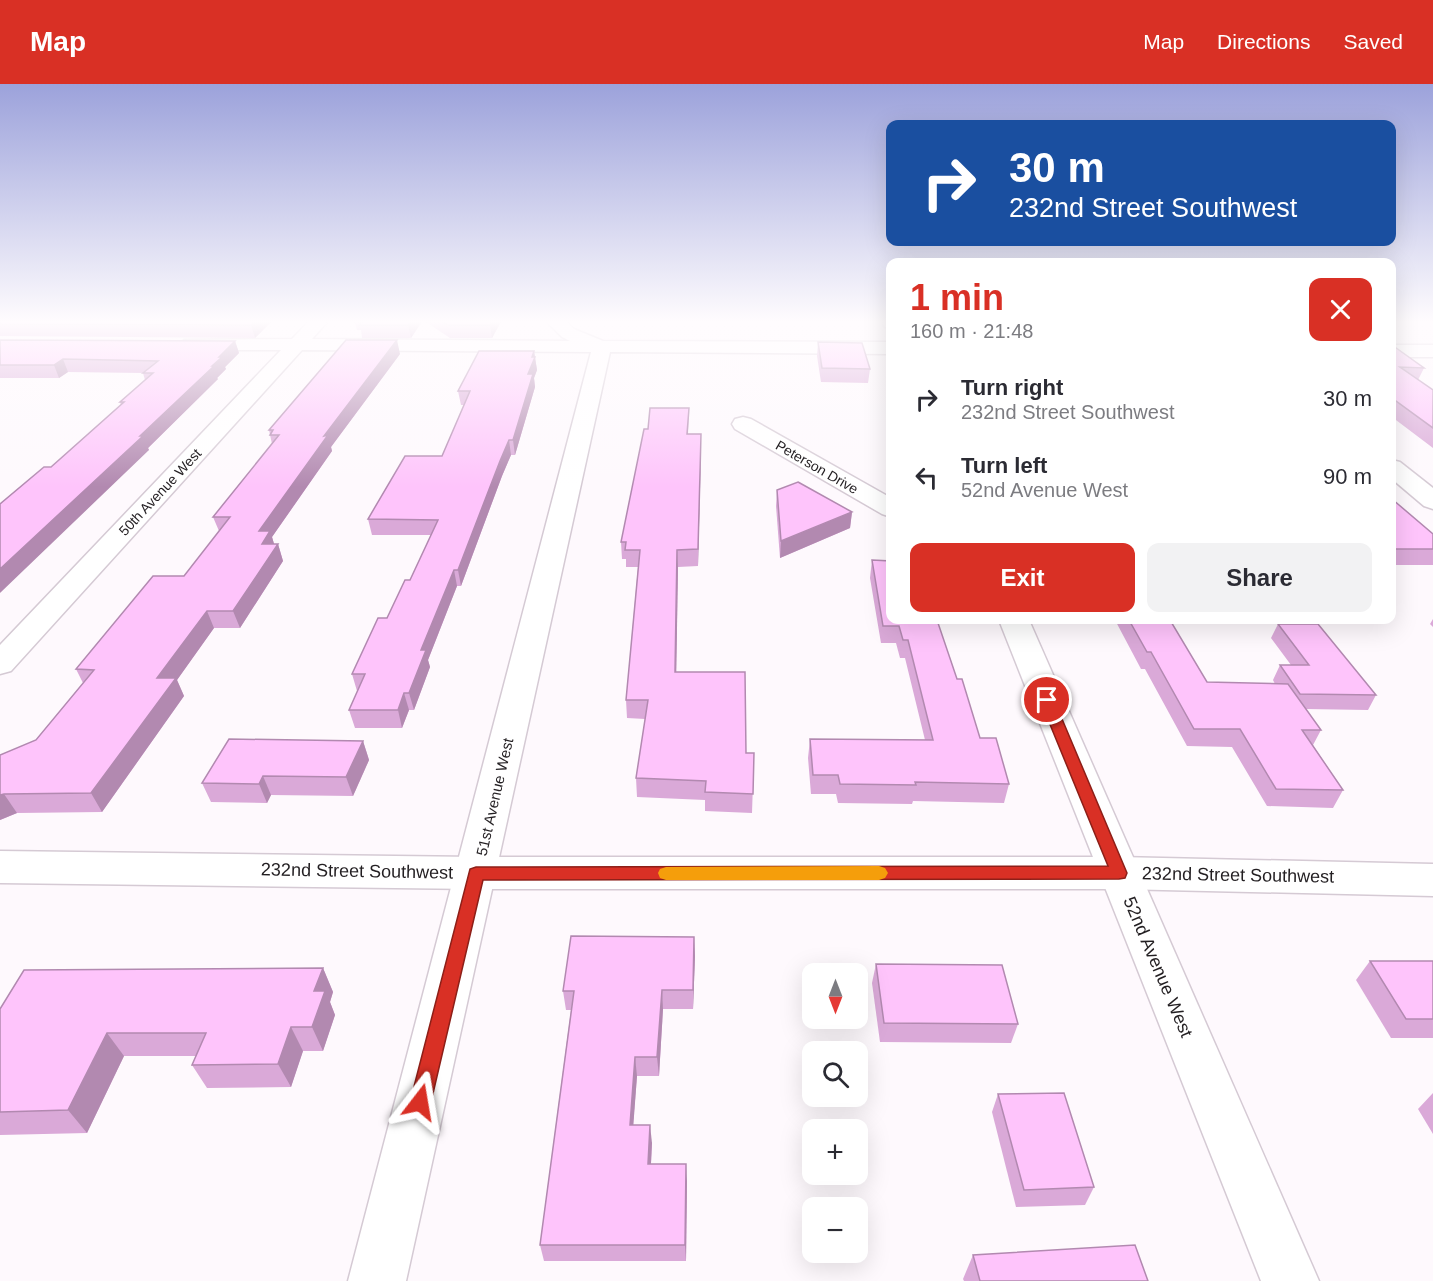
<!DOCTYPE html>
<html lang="en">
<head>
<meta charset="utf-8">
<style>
  body { margin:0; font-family:Arial,sans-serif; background:#f2f2f3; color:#2b2b33; height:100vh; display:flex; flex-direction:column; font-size:22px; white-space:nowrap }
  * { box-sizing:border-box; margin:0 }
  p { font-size:20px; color:#7c7c81 }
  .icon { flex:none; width:33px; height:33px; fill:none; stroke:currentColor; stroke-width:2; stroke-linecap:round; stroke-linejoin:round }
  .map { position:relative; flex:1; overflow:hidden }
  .panel { position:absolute; left:886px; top:174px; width:510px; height:366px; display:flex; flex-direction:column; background:#fff; border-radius:12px; box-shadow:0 6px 24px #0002 }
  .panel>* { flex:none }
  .guide { position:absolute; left:886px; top:36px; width:510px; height:126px; border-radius:12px; box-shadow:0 6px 24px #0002; background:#1a4fa0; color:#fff; overflow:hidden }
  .needle { width:39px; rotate:180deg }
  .tools { position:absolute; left:802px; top:879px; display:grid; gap:12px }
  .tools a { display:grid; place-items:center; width:66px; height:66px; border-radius:12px; background:#fff; box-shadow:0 6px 24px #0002; font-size:30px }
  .pin { position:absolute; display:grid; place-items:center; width:51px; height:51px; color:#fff; margin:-26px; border:3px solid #fff; border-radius:50%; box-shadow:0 2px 6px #0007 }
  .me { position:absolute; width:66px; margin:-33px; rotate:14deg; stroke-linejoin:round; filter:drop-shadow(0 0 4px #0008) }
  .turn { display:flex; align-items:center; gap:21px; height:126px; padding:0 24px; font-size:27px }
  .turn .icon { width:78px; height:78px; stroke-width:2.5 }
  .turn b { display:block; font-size:42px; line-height:51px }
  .round { display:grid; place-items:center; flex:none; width:63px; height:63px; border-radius:12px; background:#f2f2f3 }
  .summary { display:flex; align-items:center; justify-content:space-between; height:102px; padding:0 24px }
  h1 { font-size:36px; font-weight:700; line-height:45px; color:#d93025 }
  .primary-button { display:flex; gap:12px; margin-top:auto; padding:12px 24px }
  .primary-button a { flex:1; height:69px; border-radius:12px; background:#d93025; color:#fff; font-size:24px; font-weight:700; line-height:69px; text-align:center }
  .primary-button a+a { background:#f2f2f3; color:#2b2b33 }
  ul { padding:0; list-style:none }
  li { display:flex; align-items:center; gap:18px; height:78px; padding:0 24px }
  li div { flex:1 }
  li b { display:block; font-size:22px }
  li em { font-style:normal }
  header { display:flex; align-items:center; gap:36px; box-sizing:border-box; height:84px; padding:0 30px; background:#d93025; color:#fff }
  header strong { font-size:28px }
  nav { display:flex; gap:33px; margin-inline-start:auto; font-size:21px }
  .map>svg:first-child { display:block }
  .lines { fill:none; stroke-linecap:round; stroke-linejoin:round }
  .street-casing { stroke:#d5cad4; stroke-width:3 }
  .secondary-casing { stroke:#d5cad4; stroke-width:3 }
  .street { fill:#fff; fill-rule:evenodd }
  .secondary { fill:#fff; fill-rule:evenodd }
  .wall { fill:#daa9d8 }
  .shaded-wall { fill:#b289b0 }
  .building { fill:#fec4fb; stroke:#b289b0; stroke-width:1.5 }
  .route { fill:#d93025; stroke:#8d1f18; stroke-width:1.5 }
  .slow { fill:#f59e0b }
  .labels { text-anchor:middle; stroke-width:5; stroke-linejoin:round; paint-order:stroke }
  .far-street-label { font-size:14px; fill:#231f22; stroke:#fff }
  .street-label { font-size:15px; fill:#231f22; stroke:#fff }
  .near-street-label { font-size:18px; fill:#231f22; stroke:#fff }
</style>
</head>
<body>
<header>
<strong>Map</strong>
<nav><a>Map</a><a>Directions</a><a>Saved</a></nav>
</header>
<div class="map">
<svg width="1433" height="1197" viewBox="0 0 1433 1197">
  <rect width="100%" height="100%" fill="#fef9fd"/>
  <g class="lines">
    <g class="street-casing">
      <g id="street">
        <path d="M310 236H329L312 255 570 257 562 253 545 236H564L574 245 603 257 891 258V270L610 268 406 1197H348L591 268 302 266 11 587 0 590V561L281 266H191L184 264 182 260 184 256 292 255Z"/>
        <path d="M881 236H891V244L885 243Z"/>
        <rect x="1392" y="261" width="41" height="12"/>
        <path d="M743 333 751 335 891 414V433L882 430 735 345 732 340 735 335Z"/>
        <path d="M1392 376 1400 378 1433 404V425L1424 422 1392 395Z"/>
        <path d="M999 536H1029L1319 1197H1261Z"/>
      </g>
    </g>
    <g class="secondary-casing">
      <path id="secondary" d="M0 767 476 773H1119L1433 780V812L1119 805H476L0 799Z"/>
    </g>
    <use href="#street" class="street"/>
    <use href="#secondary" class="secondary"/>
  </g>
  <g class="wall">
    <path d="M0 236H273L255 254 0 252Z"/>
    <path d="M354 236H502L492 254H450L423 236 411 254H362L361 246H357Z"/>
    <path d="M0 256 235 257 239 269 225 283 226 285 217 294 218 295 148 364 149 366 51 383 121 321 120 318 145 296 143 289 68 288 59 294H0Z"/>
    <path d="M818 258 870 285 868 299 821 298 817 272Z"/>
    <path d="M1392 261 1424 284 1418 296 1433 306V364L1392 333Z"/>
    <path d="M534 267 537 286 534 294 535 303 515 371H511L502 392 461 502H457L428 576 430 583 414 626H409L402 644H355L349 626 358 607H357L352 590 410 496 431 451H372L368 435 442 372 464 321H461L458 307Z"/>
    <path d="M400 270 331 363 332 367 272 453 274 460H278L283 477 240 544H214L177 596 184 612 102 728 17 729 0 736V671L36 656 83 599 76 585 184 492 219 447 213 433 272 360 269 346Z"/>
    <path d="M689 324 688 350H701L698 482 678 483 676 588 746 669H754L752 729 705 727V716L637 713 636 694 645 635 627 634 626 616 638 483H626V475H622L621 458 648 345Z"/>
    <path d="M777 406 852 428 850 444 780 474 776 422Z"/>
    <path d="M1392 415 1433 450V481H1392Z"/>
    <path d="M872 476 957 595 980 654 1009 700 1004 719 913 717 912 720 838 719 836 710H811L808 674 810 655 925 656 905 574H900L896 559H881L870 494Z"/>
    <path d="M1433 535V543L1430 540Z"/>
    <path d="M1115 536H1170L1207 598 1275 600 1273 596 1280 581H1291L1271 554 1278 540 1376 611 1368 626 1306 625 1321 646 1313 661 1343 706 1333 724 1267 722 1232 663 1187 662 1145 585H1141Z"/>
    <path d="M363 657 369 676 353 712 271 711 267 719 211 718 202 699Z"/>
    <path d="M694 853 695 872 693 925H663L659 992H637L633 1041 652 1059 651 1080 687 1097 686 1177H544L540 1161 571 926H566L563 907Z"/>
    <path d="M1370 877H1433V954H1391L1356 896Z"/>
    <path d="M876 880 1018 940 1011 959 880 958 872 899Z"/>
    <path d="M323 884 333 908 330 918 335 931 323 967H303L291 1003 207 1004 192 981 196 972H124L87 1049 0 1051V925Z"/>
    <path d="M1433 1009V1050L1418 1025Z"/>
    <path d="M998 1010 1094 1103 1085 1121 1016 1123 992 1028Z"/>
    <path d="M973 1171 1148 1197H964L963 1195Z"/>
  </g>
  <g class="shaded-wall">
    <path d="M257 236H273L255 254 251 241Z"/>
    <path d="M412 236H423L411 254 408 241Z"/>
    <path d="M493 236H502L492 254 490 241Z"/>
    <path d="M397 256 400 270 331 363 332 367 272 453 275 463 278 460 283 477 240 544 233 527 259 447 324 352Z"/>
    <path d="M235 257 239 269 225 283 226 285 217 294 218 295 148 364 149 366 0 509V485L140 352 212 282 219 273Z"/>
    <path d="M534 267 537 286 534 294 535 303 515 371 513 356 532 273Z"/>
    <path d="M63 275 68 288 59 294 54 281Z"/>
    <path d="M701 350V366L698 482V465Z"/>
    <path d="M509 356 511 371 502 392 461 502 458 486 500 377Z"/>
    <path d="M852 428 850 444 780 474 781 457Z"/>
    <path d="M677 466 678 483 676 606 675 588Z"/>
    <path d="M454 486 457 502 428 576 430 583 414 626 409 609 421 566Z"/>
    <path d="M207 527 214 544 177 596 184 612 102 728 91 709 157 594Z"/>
    <path d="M404 609 409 626 402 644 398 626Z"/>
    <path d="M363 657 369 676 353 712 346 693Z"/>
    <path d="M263 692 271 711 267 719 259 700Z"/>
    <path d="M4 710 17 729 0 736V711Z"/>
    <path d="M694 853 695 872 693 925V906Z"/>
    <path d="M323 884 333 908 330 918 335 931 323 967 312 943 314 907Z"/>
    <path d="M662 906 663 925 659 992 657 973Z"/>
    <path d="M291 943 303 967 291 1003 278 980Z"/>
    <path d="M107 949 124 972 87 1049 68 1026Z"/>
    <path d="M635 973 637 992 632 1059 630 1041Z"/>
    <path d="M650 1041 652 1059 650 1097 648 1080Z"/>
    <path d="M686 1080 687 1097 686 1177 685 1161Z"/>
  </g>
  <g class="building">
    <path d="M0 236H257L251 241 0 240Z"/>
    <path d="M364 236H412L408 241H359Z"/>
    <path d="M439 236H493L490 241H448Z"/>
    <path d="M0 256 235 257 219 273H222L212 282H214L140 352H143L0 485V420L44 383H51L124 318H120L153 289H143L158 277 63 275 54 281H0Z"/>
    <path d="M346 256H397L324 352 328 351 259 447H270L262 460H278L233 527H207L157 594H176L91 709 4 710 0 711V671L36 656 94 586 76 585 153 492H184L230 433H213L279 351H270L273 346H269Z"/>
    <path d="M818 258 862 259 870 285 822 284Z"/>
    <path d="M1392 261 1424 284 1400 283 1433 306V344L1392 314Z"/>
    <path d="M479 267H534L532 273H535L528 290H533L513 356H509L500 377 458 486H454L421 566H426L409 609H404L398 626H349L365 590H352L378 534H387L405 496H410L438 436 368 435 405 372H442L470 307H458Z"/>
    <path d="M650 324H689L687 350H701L698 465 677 466 675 588H745L746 669H754L753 710 705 708 706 697 636 694 648 616H626L640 466H625L626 458H621L644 345H648Z"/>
    <path d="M798 398 852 428 781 457 777 406Z"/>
    <path d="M1392 415 1433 450V465H1392Z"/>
    <path d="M872 476 891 477V536H937L957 595H962L980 654H996L1009 700 915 698 916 701 840 700 838 691H813L810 655 933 656 908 556H903L899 542H883Z"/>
    <path d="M1129 536H1170L1207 598 1288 600 1321 646H1302L1343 706 1276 705 1240 645H1194L1151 568H1147Z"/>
    <path d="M1278 540H1318L1376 611 1300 610 1280 581H1309Z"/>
    <path d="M229 655 363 657 346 693 263 692 259 700 202 699Z"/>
    <path d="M571 852 694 853 693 906H662L657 973H635L630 1041H650L648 1080H686L685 1161H540L574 907H563Z"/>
    <path d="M1370 877H1433V935H1406Z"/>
    <path d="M876 880 1002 881 1018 940 884 939Z"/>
    <path d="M323 884 314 907H325L312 943H291L278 980 192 981 206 949H107L68 1026 0 1028V925L24 886Z"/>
    <path d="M1064 1009 1094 1103 1024 1106 998 1010Z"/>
    <path d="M1135 1161 1148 1197H980L973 1171Z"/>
  </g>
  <linearGradient id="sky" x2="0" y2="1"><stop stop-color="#9ca2db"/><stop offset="0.59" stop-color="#fffcfe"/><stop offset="1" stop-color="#fffcfe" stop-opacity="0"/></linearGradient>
  <rect width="1433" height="403" fill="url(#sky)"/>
  <path class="route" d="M1047 612 1054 616 1127 789 1125 794 1119 795 483 796 431 1018 428 1026 420 1029 413 1026 410 1018 470 785 476 783 1108 782 1040 616Z"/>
  <path class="slow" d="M879 782 885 784 888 789 885 794 879 796H666L660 794 658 789 660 785 666 783Z"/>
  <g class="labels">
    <g class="far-street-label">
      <text transform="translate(817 383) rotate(30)" y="5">Peterson Drive</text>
      <text transform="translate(160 408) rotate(-47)" y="5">50th Avenue West</text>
    </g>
    <g class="street-label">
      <text transform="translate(495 713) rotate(-77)" y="5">51st Avenue West</text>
    </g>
    <g class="near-street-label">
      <text transform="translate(357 787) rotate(1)" y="6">232nd Street Southwest</text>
      <text transform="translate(1238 791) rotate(1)" y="6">232nd Street Southwest</text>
      <text transform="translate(1158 883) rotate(67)" y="6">52nd Avenue West</text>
    </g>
  </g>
</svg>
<div class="tools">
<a><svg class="needle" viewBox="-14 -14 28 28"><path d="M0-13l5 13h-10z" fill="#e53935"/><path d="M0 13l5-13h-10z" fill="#7c7c81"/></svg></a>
<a><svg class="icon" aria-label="search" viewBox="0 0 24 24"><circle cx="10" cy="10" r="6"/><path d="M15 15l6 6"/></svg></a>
<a>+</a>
<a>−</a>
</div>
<div class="pin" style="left:1047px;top:616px;background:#d93025"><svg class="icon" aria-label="arrive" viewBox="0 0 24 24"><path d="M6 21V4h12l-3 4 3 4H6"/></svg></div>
<svg class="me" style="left:420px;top:1018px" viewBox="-20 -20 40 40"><path d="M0-17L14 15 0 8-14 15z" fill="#d93025" stroke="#fff" stroke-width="4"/></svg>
<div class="guide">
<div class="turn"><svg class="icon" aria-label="right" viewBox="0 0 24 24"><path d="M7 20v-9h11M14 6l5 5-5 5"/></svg><div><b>30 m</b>232nd Street Southwest</div></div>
</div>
<section class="panel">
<div class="summary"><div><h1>1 min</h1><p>160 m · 21:48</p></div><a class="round" style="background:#d93025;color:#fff"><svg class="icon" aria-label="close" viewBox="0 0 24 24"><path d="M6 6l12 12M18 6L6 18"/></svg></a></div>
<ul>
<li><svg class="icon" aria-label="right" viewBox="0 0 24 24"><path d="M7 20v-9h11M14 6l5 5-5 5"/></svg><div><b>Turn right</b><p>232nd Street Southwest</p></div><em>30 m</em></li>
<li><svg class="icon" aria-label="left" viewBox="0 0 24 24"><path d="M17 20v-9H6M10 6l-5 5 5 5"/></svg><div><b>Turn left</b><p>52nd Avenue West</p></div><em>90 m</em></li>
</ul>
<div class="primary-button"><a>Exit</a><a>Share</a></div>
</section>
</div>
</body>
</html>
